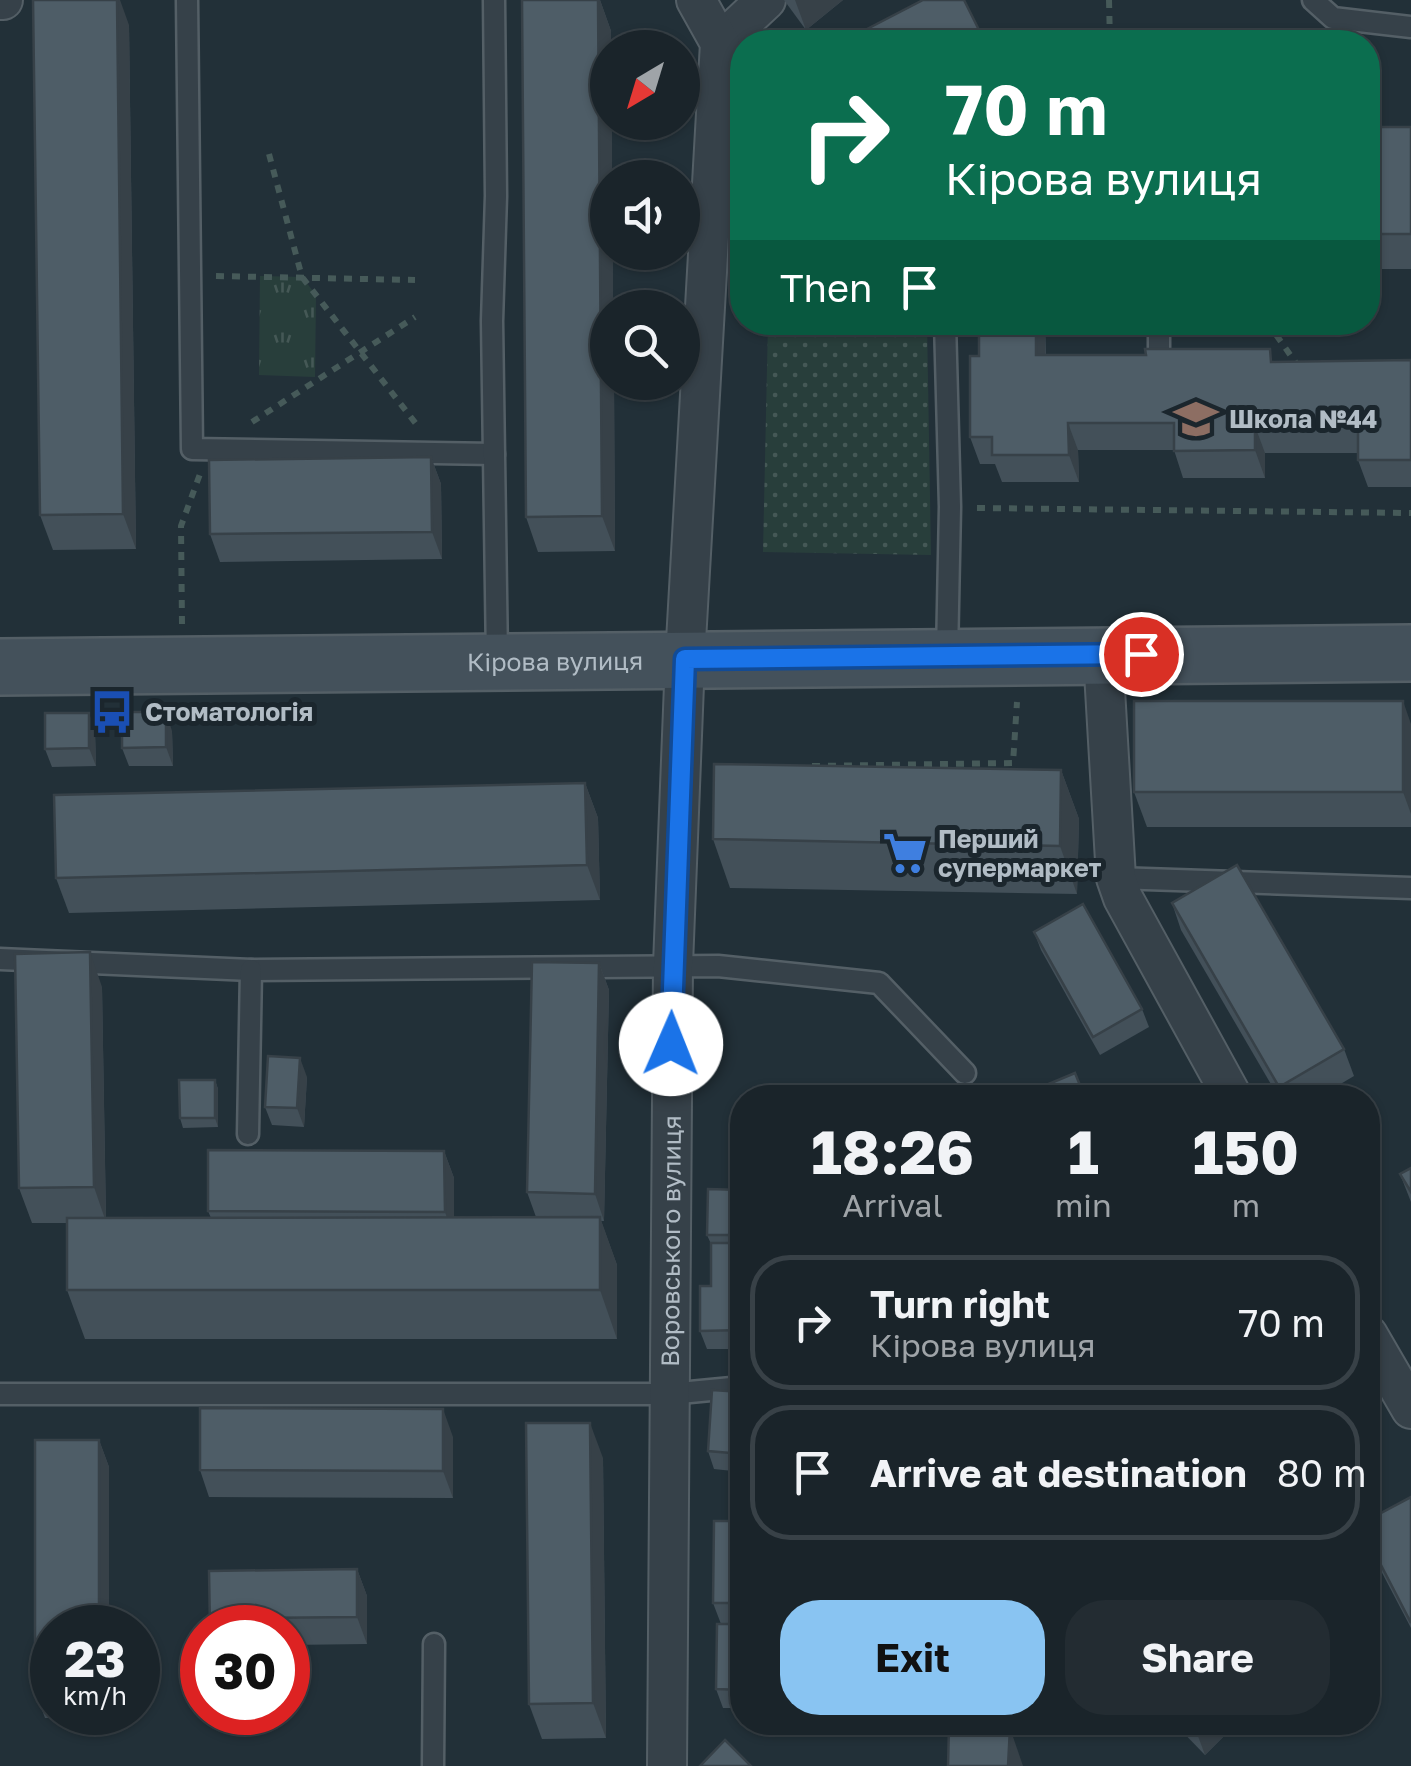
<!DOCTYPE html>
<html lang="en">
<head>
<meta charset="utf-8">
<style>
  body { margin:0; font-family:"Golos Text",sans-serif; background:#232c32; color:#f1f3f6; height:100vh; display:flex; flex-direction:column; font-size:38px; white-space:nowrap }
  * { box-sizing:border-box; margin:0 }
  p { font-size:32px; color:#9fa4a8 }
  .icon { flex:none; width:55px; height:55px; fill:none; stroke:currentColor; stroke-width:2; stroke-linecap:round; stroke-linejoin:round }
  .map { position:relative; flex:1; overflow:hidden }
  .panel { position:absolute; left:730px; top:1085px; width:650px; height:650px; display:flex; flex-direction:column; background:#1a242a; border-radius:40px; box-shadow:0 2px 8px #0004,0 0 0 2px #384147 }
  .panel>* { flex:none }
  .guide { position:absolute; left:730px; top:30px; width:650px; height:305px; border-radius:40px; box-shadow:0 2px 8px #0004,0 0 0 2px #384147; background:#0b6e4f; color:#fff; overflow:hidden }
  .needle { width:65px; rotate:218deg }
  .controls { position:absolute; left:590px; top:30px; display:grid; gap:20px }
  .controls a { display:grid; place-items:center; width:110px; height:110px; border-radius:50%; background:#1a242a; box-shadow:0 2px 8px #0004,0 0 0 2px #384147; font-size:50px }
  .speed { position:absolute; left:30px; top:1605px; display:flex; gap:20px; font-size:50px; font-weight:700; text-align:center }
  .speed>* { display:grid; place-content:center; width:130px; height:130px; border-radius:50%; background:#1a242a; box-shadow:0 2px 8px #0004,0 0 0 2px #384147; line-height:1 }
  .speed small { font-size:25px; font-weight:400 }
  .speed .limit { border:15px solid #d22; background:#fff; color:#111 }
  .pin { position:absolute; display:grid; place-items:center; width:85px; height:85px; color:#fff; margin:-42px; border:5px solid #fff; border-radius:50%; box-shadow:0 2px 10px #0007 }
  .me { position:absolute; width:110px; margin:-55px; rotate:1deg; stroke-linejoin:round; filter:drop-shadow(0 0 8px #0008) }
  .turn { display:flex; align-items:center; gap:35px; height:210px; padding:0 50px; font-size:45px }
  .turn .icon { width:130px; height:130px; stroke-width:2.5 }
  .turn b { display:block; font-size:70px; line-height:85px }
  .then { display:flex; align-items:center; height:95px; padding:0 50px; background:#0003; gap:20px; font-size:38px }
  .eta { display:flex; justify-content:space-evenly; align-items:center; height:170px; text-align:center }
  .eta b { font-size:60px; font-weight:700; line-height:70px }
  .primary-button { display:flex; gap:20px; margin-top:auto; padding:20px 50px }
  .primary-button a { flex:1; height:115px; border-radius:40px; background:#89c4f2; color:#111; font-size:40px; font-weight:700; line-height:115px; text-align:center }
  .primary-button a+a { background:#232c32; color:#f1f3f6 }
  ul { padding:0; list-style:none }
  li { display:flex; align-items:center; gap:30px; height:135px; margin:0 20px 15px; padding:0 30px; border:5px solid #384147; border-radius:40px }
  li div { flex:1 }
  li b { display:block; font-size:38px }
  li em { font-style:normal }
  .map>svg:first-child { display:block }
  .grass { fill:url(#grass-dots) }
  .park { fill:url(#park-tufts) }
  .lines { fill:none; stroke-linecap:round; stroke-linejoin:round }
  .lane-casing { stroke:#545f66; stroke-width:25 }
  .street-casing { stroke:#545f66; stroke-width:42 }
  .secondary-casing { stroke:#545f66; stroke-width:60 }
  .path { stroke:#465a59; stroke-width:6; stroke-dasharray:8 8; stroke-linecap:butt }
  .lane { stroke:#364149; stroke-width:20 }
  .street { stroke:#364149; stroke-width:38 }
  .secondary { stroke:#44515b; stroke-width:55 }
  .wall { fill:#435059 }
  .shaded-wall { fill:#374148 }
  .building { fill:#4e5d67; stroke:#374148; stroke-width:2.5 }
  .route-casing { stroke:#114b97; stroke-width:25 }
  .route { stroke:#1a73e8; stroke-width:18 }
  .labels { text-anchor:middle; stroke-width:10; stroke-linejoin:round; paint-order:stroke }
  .poi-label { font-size:25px; font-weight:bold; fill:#b1bcc5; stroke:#1b262d; text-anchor:start }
  .street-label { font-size:25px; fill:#b1bcc5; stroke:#1b262d }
</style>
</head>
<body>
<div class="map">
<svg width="1411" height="1766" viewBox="0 0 1411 1766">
  <defs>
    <pattern id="grass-dots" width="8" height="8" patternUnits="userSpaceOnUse" patternTransform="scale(2.5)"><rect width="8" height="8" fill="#283e3b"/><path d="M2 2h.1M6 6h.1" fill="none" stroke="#455856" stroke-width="1.8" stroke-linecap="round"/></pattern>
    <pattern id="park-tufts" width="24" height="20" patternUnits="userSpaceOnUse" patternTransform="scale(2.5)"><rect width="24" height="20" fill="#283e3b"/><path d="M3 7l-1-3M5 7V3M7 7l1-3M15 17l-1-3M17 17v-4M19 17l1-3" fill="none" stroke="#455856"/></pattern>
  </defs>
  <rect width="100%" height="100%" fill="#223038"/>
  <path class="grass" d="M768 323H927L931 555 763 552Z"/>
  <path class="park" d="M260 276 302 277 316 295 315 377 259 375Z"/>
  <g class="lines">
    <g class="lane-casing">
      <g id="lane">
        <path d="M187 0 192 449 494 454"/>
        <path d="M494 0 496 196 492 321 497 659"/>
        <path d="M1313 0 1333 18 1411 27"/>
        <path d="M945 322 950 507 947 655"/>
        <path d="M1159 322V364H1169"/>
        <path d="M1116 878 1411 888"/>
        <path d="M0 959 251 970 718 966 879 983 965 1073"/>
        <path d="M248 1134 251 970"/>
        <path d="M0 1394H669L742 1387"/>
        <path d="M433 1766 434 1644"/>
      </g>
    </g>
    <g class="street-casing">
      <g id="street">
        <path d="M0 0H3"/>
        <path d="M720 43 766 0"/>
        <path d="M1103 655 1116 878 1123 898 1233 1098"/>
        <path d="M1368 1335 1411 1409"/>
        <path id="s1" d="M667 1766 673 965 685 659 720 43 696 0"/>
      </g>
    </g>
    <g class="secondary-casing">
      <g id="secondary">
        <path id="s2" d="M0 667 1411 653"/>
      </g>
    </g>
    <g class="path">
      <path d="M1109 0 1110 42"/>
      <path d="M269 154 302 277 417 425"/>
      <path d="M216 276 415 280"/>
      <path d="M1267 322 1296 363"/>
      <path d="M252 422 415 317"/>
      <path d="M977 508 1411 513"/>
      <path d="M182 624 181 526 200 474"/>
      <path d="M812 766 1013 763 1017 702"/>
    </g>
    <use href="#lane" class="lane"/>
    <use href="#street" class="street"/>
    <use href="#secondary" class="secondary"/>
  </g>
  <g class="wall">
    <path d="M522 0H600L611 31V48H608L612 122V178H608V252H613V308L608 382H614L615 551 538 552 526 517Z"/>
    <path d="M784 0H843L806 30Z"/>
    <path d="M129 25 136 549 53 550 40 515Z"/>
    <rect x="1368" y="127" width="43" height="142"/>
    <path d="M1045 322 1046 355 1275 362 1411 360V487H1368L1358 460V453H1265V478H1183L1174 450H1078L1079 482H1002L995 464H980L970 437 979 356Z"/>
    <path d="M431 457 441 484 442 559 220 562 210 534Z"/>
    <path d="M89 713 95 732 96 766 52 767 45 749Z"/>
    <path d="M1411 724V827H1147L1134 792Z"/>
    <path d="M172 731 173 766H129L122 748Z"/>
    <path d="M1061 770 1079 819 1077 894 730 888 713 839Z"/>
    <path d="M585 783 598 818 600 900 69 913 56 878Z"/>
    <path d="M1172 903 1344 1049 1354 1076 1317 1098H1279L1181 930Z"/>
    <path d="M1034 932 1142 1009 1149 1027 1100 1055 1041 950Z"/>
    <path d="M599 963 609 990 604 1221H601L617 1265V1339H85L67 1290V1223H32L19 1188 102 987 106 1218H211L208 1211 444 1151 454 1178V1217H536L527 1192Z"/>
    <path d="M307 1077 304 1127 272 1125 265 1107Z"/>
    <path d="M215 1080 218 1089V1127L183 1128 180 1118Z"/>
    <path d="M1411 1168V1202L1400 1174Z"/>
    <path d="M742 1190V1349H707L700 1331 711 1286V1244L707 1235Z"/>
    <path d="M742 1392V1472L714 1469 708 1451Z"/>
    <path d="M1368 1402 1378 1426 1368 1432Z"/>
    <path d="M453 1437V1498L209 1497 200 1470Z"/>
    <path d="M99 1440 109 1467V1628H52V1712H109V1718H45L35 1691Z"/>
    <path d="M603 1458 606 1738 542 1739 529 1704Z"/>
    <path d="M1411 1497V1628L1368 1546V1520Z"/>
    <path d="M742 1521V1708H723L716 1689 721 1624 713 1603Z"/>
    <path d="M357 1569 367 1596V1644L288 1645V1628H210Z"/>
    <path d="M219 1712H256L257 1715 221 1716Z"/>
    <path d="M1173 1722H1238L1205 1755Z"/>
  </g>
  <g class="shaded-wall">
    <path d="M117 0H120L129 25 136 549 123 514Z"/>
    <path d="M598 0H600L611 31V48H608V122H612V178H608V252H613V308H608V382H614L615 551 602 516Z"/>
    <path d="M795 0H843L806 30Z"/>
    <path d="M1036 322H1045L1046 382 1036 355Z"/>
    <path d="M1068 423 1078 450 1079 482 1069 455Z"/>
    <path d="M1255 426 1265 453V478L1255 450Z"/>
    <path d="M431 457 441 484 442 559 432 532Z"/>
    <path d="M1403 701 1411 724V814L1403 792Z"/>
    <path d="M166 712 172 731 173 766 166 747Z"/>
    <path d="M89 713 95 732 96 766 89 748Z"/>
    <path d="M1061 770 1079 819 1077 894 1060 846Z"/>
    <path d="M585 783 598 818 600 900 587 865Z"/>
    <path d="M90 952 102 987 106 1222 94 1187Z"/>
    <path d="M599 963 609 990 604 1221 595 1194Z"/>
    <path d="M300 1058 307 1077 304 1127 297 1108Z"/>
    <path d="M215 1080 218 1089V1127L215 1118Z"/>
    <path d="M444 1151 454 1178V1239L445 1212Z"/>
    <path d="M600 1217 617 1265V1339L600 1290Z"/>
    <path d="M443 1409 453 1437V1498L443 1471Z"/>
    <path d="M590 1423 603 1458 606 1738 593 1703Z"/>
    <path d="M99 1440 109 1467V1628H99Z"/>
    <path d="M357 1569 367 1596V1644L357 1617Z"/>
    <path d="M1201 1722H1238L1205 1755 1195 1728Z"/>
    <path d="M1010 1728 1023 1766H1008Z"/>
  </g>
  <g class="building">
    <path d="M33 0H117L123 514 40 515Z"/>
    <path d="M522 0H598L602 516 526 517Z"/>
    <path d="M923 0H964L985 42H842Z"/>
    <rect x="1368" y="127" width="43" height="107"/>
    <path d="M979 322H1036V355H1146L1145 349H1270L1271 362 1411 360V460H1358V426H1255V450L1174 451V423H1068L1069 455H992V437H970V356H979Z"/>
    <path d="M431 457 432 532 210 534 209 460Z"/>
    <rect x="1134" y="701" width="269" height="91"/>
    <path d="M122 712H166V747L122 748Z"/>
    <path d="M45 713H89V748L45 749Z"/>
    <path d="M714 764 1061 770 1060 846 713 839Z"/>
    <path d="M585 783 587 865 56 878 54 795Z"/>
    <path d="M1237 865 1344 1049 1279 1087 1172 903Z"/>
    <path d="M1083 904 1142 1009 1093 1037 1034 932Z"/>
    <path d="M90 952 94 1187 19 1188 15 954Z"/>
    <path d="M532 962 599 963 595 1194 527 1192Z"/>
    <path d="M268 1056 300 1058 297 1108 265 1107Z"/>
    <path d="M1075 1073 1084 1095 1077 1098H1043L1039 1088Z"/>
    <path d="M179 1080H215V1118H180Z"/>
    <path d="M1097 1090 1100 1098H1077Z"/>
    <path d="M208 1150 444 1151 445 1212 208 1211Z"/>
    <path d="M1411 1168V1192L1400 1174Z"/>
    <path d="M708 1189 742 1190V1235H707Z"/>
    <path d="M600 1217V1290H67V1218Z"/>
    <path d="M711 1243H742V1330L700 1331V1286H711Z"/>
    <path d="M712 1390 742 1392V1454L708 1451Z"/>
    <path d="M200 1408 443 1409V1471L200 1470Z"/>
    <path d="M526 1423H590L593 1703 529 1704Z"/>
    <path d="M35 1440H99V1628H52V1691H35Z"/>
    <path d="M1411 1497V1623L1368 1540V1520Z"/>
    <path d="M714 1521H742V1603H713Z"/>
    <path d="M357 1569V1617L246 1618V1628H210L209 1571Z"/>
    <path d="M717 1624H742V1690L716 1689Z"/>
    <path d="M949 1726 1010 1728 1008 1766H948Z"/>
    <path d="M725 1740 751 1766H700Z"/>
  </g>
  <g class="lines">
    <g class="route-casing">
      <path id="route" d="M671 1044 685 659 1141 654"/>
    </g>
    <use href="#route" class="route"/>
  </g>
  <defs>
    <g id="school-bare" transform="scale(3.45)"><path d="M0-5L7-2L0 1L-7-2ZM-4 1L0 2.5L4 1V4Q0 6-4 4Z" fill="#8d6e63" stroke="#1b262d" stroke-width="2.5" paint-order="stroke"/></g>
    <g id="bus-bare" transform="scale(3.45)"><path d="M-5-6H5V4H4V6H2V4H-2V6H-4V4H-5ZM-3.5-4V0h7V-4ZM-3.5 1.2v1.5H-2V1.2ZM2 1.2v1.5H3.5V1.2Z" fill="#1a4fb4" stroke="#1b262d" stroke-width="2.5" paint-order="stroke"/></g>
    <g id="supermarket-bare" transform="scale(3.45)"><path d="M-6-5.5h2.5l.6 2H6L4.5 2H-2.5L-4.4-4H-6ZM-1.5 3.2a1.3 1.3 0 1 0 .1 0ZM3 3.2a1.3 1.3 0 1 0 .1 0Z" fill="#3f7fe0" stroke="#1b262d" stroke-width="2.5" paint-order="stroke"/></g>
  </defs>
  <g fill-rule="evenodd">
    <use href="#school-bare" x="1196" y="419"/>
    <use href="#bus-bare" x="112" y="712"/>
    <use href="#supermarket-bare" x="905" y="853"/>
  </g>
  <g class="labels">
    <g class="poi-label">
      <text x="1229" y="428">Школа №44</text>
      <text x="145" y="721">Стоматологія</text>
      <text x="938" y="848">Перший<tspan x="938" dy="29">супермаркет</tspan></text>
    </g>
    <g class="street-label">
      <text dy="9" stroke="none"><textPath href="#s2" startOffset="555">Кірова вулиця</textPath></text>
      <text dy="9" stroke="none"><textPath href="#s1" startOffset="525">Воровського вулиця</textPath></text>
    </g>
  </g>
</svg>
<div class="controls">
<a><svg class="needle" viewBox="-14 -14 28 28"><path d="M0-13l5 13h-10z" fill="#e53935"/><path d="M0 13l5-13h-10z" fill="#9fa4a8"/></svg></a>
<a><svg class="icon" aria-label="sound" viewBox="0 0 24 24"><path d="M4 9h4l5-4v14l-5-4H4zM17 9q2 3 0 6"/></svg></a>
<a><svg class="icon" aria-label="search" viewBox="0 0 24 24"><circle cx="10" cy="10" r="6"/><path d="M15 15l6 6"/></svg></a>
</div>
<div class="speed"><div>23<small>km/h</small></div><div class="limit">30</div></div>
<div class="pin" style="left:1141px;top:654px;background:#d93025"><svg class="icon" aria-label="arrive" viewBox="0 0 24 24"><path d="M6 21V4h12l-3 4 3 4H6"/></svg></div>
<svg class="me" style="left:671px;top:1044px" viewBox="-20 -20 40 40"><circle r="19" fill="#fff"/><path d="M0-13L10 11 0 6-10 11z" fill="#1a73e8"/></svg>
<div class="guide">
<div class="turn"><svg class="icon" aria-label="right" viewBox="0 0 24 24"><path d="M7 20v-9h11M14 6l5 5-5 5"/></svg><div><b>70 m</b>Кірова вулиця</div></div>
<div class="then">Then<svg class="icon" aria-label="arrive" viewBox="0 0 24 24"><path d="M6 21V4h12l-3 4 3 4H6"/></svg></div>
</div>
<section class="panel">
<div class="eta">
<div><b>18:26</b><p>Arrival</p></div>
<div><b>1</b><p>min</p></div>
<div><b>150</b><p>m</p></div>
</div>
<ul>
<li><svg class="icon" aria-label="right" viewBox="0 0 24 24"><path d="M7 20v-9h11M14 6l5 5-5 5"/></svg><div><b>Turn right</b><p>Кірова вулиця</p></div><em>70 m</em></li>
<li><svg class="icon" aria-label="arrive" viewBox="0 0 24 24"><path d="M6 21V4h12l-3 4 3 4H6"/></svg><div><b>Arrive at destination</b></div><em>80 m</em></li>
</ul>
<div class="primary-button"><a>Exit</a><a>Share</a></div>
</section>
</div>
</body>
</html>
